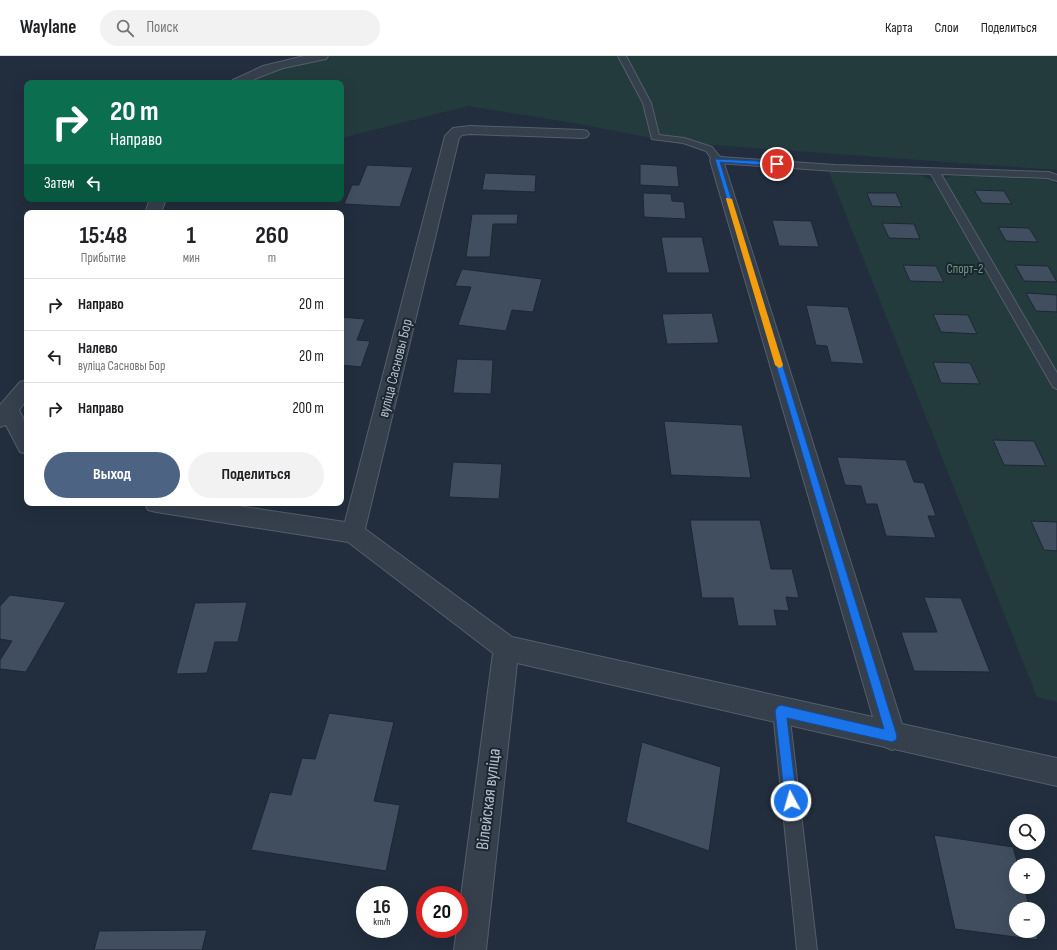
<!DOCTYPE html>
<html lang="ru">
<head>
<meta charset="utf-8">
<style>
  body { margin:0; font-family:"Sofia Sans Condensed",sans-serif; background:#f2f2f2; color:#202124; height:100vh; display:flex; flex-direction:column; font-size:15px; white-space:nowrap }
  * { box-sizing:border-box; margin:0 }
  p { font-size:13px; color:#757577 }
  .icon { flex:none; width:22px; height:22px; fill:none; stroke:currentColor; stroke-width:2; stroke-linecap:round; stroke-linejoin:round }
  .map { position:relative; flex:1; overflow:hidden }
  .details { position:absolute; left:24px; top:154px; width:320px; height:296px; display:flex; flex-direction:column; background:#fff; border-radius:8px; box-shadow:0 4px 16px #0002 }
  .details>* { flex:none }
  .top-card { position:absolute; left:24px; top:24px; width:320px; height:122px; border-radius:8px; box-shadow:0 4px 16px #0002; background:#0b6e4f; color:#fff; overflow:hidden }
  .fabs { position:absolute; left:1009px; top:758px; display:grid; gap:8px }
  .fabs a { display:grid; place-items:center; width:36px; height:36px; border-radius:50%; background:#fff; box-shadow:0 4px 16px #0002; font-size:20px }
  .speed { position:absolute; left:356px; top:830px; display:flex; gap:8px; font-size:20px; font-weight:700; text-align:center }
  .speed>* { display:grid; place-content:center; width:52px; height:52px; border-radius:50%; background:#fff; box-shadow:0 4px 16px #0002; line-height:1 }
  .speed small { font-size:10px; font-weight:400 }
  .speed .limit { border:6px solid #d22; background:#fff; color:#111 }
  .pin { position:absolute; display:grid; place-items:center; width:34px; height:34px; color:#fff; margin:-17px; border:2px solid #fff; border-radius:50%; box-shadow:0 1px 4px #0007 }
  .me { position:absolute; width:44px; margin:-22px; rotate:354deg; stroke-linejoin:round; filter:drop-shadow(0 0 3px #0008) }
  .turn { display:flex; align-items:center; gap:14px; height:84px; padding:0 20px; font-size:18px }
  .turn .icon { width:52px; height:52px; stroke-width:2.5 }
  .turn b { display:block; font-size:28px; line-height:34px }
  .then { display:flex; align-items:center; height:38px; padding:0 20px; background:#0003; gap:8px; font-size:15px }
  .eta { display:flex; justify-content:space-evenly; align-items:center; height:68px; text-align:center }
  .eta b { font-size:24px; font-weight:700; line-height:28px }
  .cta { display:flex; gap:8px; margin-top:auto; padding:8px 20px }
  .cta a { flex:1; height:46px; border-radius:24px; background:#4d6384; color:#fff; font-size:16px; font-weight:700; line-height:46px; text-align:center }
  .cta a+a { background:#f2f2f2; color:#202124 }
  ul { padding:0; list-style:none }
  li { display:flex; align-items:center; gap:12px; height:52px; padding:0 20px; border-top:1px solid #e0e0e0 }
  li div { flex:1 }
  li b { display:block; font-size:15px }
  li em { font-style:normal }
  header { display:flex; align-items:center; gap:24px; box-sizing:border-box; height:56px; padding:0 20px; background:#fff; border-bottom:1px solid #e0e0e0 }
  header strong { font-size:19px }
  nav { display:flex; gap:22px; margin-inline-start:auto; font-size:14px }
  .search { width:280px; height:36px; background:#f2f2f2; display:flex; align-items:center; gap:10px; box-sizing:border-box; padding:0 14px; border-radius:22px; color:#757577; font-size:15px }
  .map>svg:first-child { display:block }
  .green { fill:#243b3e }
  .building { fill:#414e5f; stroke:#1d2734 }
  .lines { fill:none; stroke-linecap:round; stroke-linejoin:round }
  .service-casing { stroke:#545e6b; stroke-width:2 }
  .minor-casing { stroke:#545e6b; stroke-width:2 }
  .service { fill:#36404d; fill-rule:evenodd }
  .minor { fill:#36404d; fill-rule:evenodd }
  .route { fill:#1a73e8; stroke:#114b97 }
  .slow { fill:#f59e0b }
  .labels { text-anchor:middle; stroke-width:4; stroke-linejoin:round; paint-order:stroke }
  .far-park-label { font-size:13px; fill:#689a73; stroke:#1c2532 }
  .street-label { font-size:15px; fill:#b2bbc8; stroke:#1c2532 }
  .near-street-label { font-size:18px; fill:#b2bbc8; stroke:#1c2532 }
</style>
</head>
<body>
<header>
<strong>Waylane</strong>
<div class="search"><svg class="icon" aria-label="search" viewBox="0 0 24 24"><circle cx="10" cy="10" r="6"/><path d="M15 15l6 6"/></svg>Поиск</div>
<nav><a>Карта</a><a>Слои</a><a>Поделиться</a></nav>
</header>
<div class="map">
<svg width="1057" height="894" viewBox="0 0 1057 894">
  <rect width="100%" height="100%" fill="#222e3d"/>
  <g class="green">
    <path d="M302 0H1057V114L672 86 574 67 468 50 341 82V27H247Z"/>
    <path d="M829 116 917 118 933 125 952 120 1049 123 1057 128V646L1037 641Z"/>
  </g>
  <g class="building">
    <path d="M640 108 677 110 679 131 640 129Z"/>
    <path d="M367 109 413 111 400 151 344 148 352 129H359Z"/>
    <path d="M485 117 536 119 535 136 482 134Z"/>
    <path d="M974 134 1004 135 1012 148 982 147Z"/>
    <path d="M643 137 671 138 672 145 684 146 686 163 644 161Z"/>
    <path d="M867 137H896L902 151 872 150Z"/>
    <rect x="226" y="143" width="44" height="1"/>
    <path d="M472 158H518L517 168H493L490 201H466Z"/>
    <path d="M772 164 811 165 819 191 779 190Z"/>
    <path d="M882 167 914 168 920 183 889 182Z"/>
    <path d="M998 171 1029 172 1038 186 1006 185Z"/>
    <path d="M661 181H702L710 217H667Z"/>
    <path d="M903 209 936 210 944 226 910 225Z"/>
    <path d="M1015 209 1048 210 1057 226 1024 225Z"/>
    <path d="M462 213 542 223 533 256 512 254 506 275 458 269 471 231 455 230Z"/>
    <path d="M1026 237 1057 239V256L1036 255Z"/>
    <path d="M806 249 848 251 864 308 831 306 827 290 816 289Z"/>
    <path d="M712 257 719 287 667 288 662 258Z"/>
    <path d="M933 258 968 259 977 278 941 276Z"/>
    <path d="M341 261 365 263 357 284 370 285 361 311 341 309Z"/>
    <path d="M457 303 493 304 491 338 453 337Z"/>
    <path d="M933 306 970 307 980 328 941 327Z"/>
    <path d="M664 365 742 369 751 422 671 419Z"/>
    <path d="M993 384 1034 385 1046 410 1004 409Z"/>
    <path d="M837 401 906 404 914 426 924 427 936 460H928L936 482 886 480 877 448H866L861 430 845 429Z"/>
    <path d="M453 406 502 408 499 443 449 441Z"/>
    <path d="M690 464H760L771 513H792L799 542 786 541 789 555 774 554 777 570H738L733 542H702Z"/>
    <path d="M1031 465 1057 466V495L1044 494Z"/>
    <path d="M10 539 66 546 26 616 0 613V604L12 585 0 583V550Z"/>
    <path d="M924 541 961 542 990 616 914 615 901 576H937Z"/>
    <path d="M247 546 238 586H215L207 617 176 618 195 547Z"/>
    <path d="M329 657 394 666 374 745 400 749 386 815 251 794 270 736 291 739 302 702 315 703Z"/>
    <path d="M642 686 721 711 709 795 626 766Z"/>
    <path d="M934 779 1013 791 1018 809H1016V831H1024L1030 853H1016V875H1036L1038 884 955 873Z"/>
    <path d="M207 874 202 894H94L99 875Z"/>
  </g>
  <g class="lines">
    <g class="service-casing">
      <g id="service">
        <path d="M618 0H626L651 47 659 79 684 82 712 91 720 101 835 109 1049 116 1057 119V125L1048 122 941 118 1057 317V333L1053 331 931 118 835 115 717 107 714 106 706 95 683 87 652 83 643 47Z"/>
        <path d="M781 647 787 649 789 655 817 894H797L773 655 775 649Z"/>
      </g>
    </g>
    <g class="minor-casing">
      <g id="minor">
        <path d="M304 0H328L326 3 283 12 262 20 246 27H231L233 24 263 10Z"/>
        <path d="M470 70 582 74 587 75 589 78 587 81 582 82 470 78 462 79 459 82 365 473 512 581 873 661 710 104 712 101 717 100 722 101 902 668 1057 702V730L894 693 892 694 885 691 517 607 486 894H454L457 873H459V856L493 597 348 486 156 456 148 454 145 447H218L345 466 445 80 453 72Z"/>
        <path d="M150 143H166L161 157H145Z"/>
        <path d="M27 324V344L19 354 27 370V398L20 396 6 369 0 371V349L20 326Z"/>
      </g>
    </g>
    <use href="#service" class="service"/>
    <use href="#minor" class="minor"/>
  </g>
  <path class="route" d="M715 103 777 106 780 108 777 110 720 106 897 680 896 684 892 686 787 662 797 745 795 749 791 751 787 749 785 745 775 655 777 651 781 649 884 673Z"/>
  <path class="slow" d="M726 142 732 143 783 309 782 311 779 312 775 309 726 143Z"/>
  <g class="labels">
    <g class="far-park-label">
      <text x="965" y="217">Спорт-2</text>
    </g>
    <g class="street-label">
      <text transform="translate(395 312) rotate(-76)" y="5">вуліца Сасновы Бор</text>
    </g>
    <g class="near-street-label">
      <text transform="translate(488 743) rotate(-83)" y="6">Вілейская вуліца</text>
    </g>
  </g>
</svg>
<div class="fabs">
<a><svg class="icon" aria-label="search" viewBox="0 0 24 24"><circle cx="10" cy="10" r="6"/><path d="M15 15l6 6"/></svg></a>
<a>+</a>
<a>−</a>
</div>
<div class="speed"><div>16<small>km/h</small></div><div class="limit">20</div></div>
<div class="pin" style="left:777px;top:108px;background:#d93025"><svg class="icon" aria-label="arrive" viewBox="0 0 24 24"><path d="M6 21V4h12l-3 4 3 4H6"/></svg></div>
<svg class="me" style="left:791px;top:745px" viewBox="-20 -20 40 40"><circle r="17" fill="#1a73e8" stroke="#fff" stroke-width="3"/><path d="M0-11L8 9 0 5-8 9z" fill="#fff"/></svg>
<div class="top-card">
<div class="turn"><svg class="icon" aria-label="right" viewBox="0 0 24 24"><path d="M7 20v-9h11M14 6l5 5-5 5"/></svg><div><b>20 m</b>Направо</div></div>
<div class="then">Затем<svg class="icon" aria-label="left" viewBox="0 0 24 24"><path d="M17 20v-9H6M10 6l-5 5 5 5"/></svg></div>
</div>
<section class="details">
<div class="eta">
<div><b>15:48</b><p>Прибытие</p></div>
<div><b>1</b><p>мин</p></div>
<div><b>260</b><p>m</p></div>
</div>
<ul>
<li><svg class="icon" aria-label="right" viewBox="0 0 24 24"><path d="M7 20v-9h11M14 6l5 5-5 5"/></svg><div><b>Направо</b></div><em>20 m</em></li>
<li><svg class="icon" aria-label="left" viewBox="0 0 24 24"><path d="M17 20v-9H6M10 6l-5 5 5 5"/></svg><div><b>Налево</b><p>вуліца Сасновы Бор</p></div><em>20 m</em></li>
<li><svg class="icon" aria-label="right" viewBox="0 0 24 24"><path d="M7 20v-9h11M14 6l5 5-5 5"/></svg><div><b>Направо</b></div><em>200 m</em></li>
</ul>
<div class="cta"><a>Выход</a><a>Поделиться</a></div>
</section>
</div>
</body>
</html>
